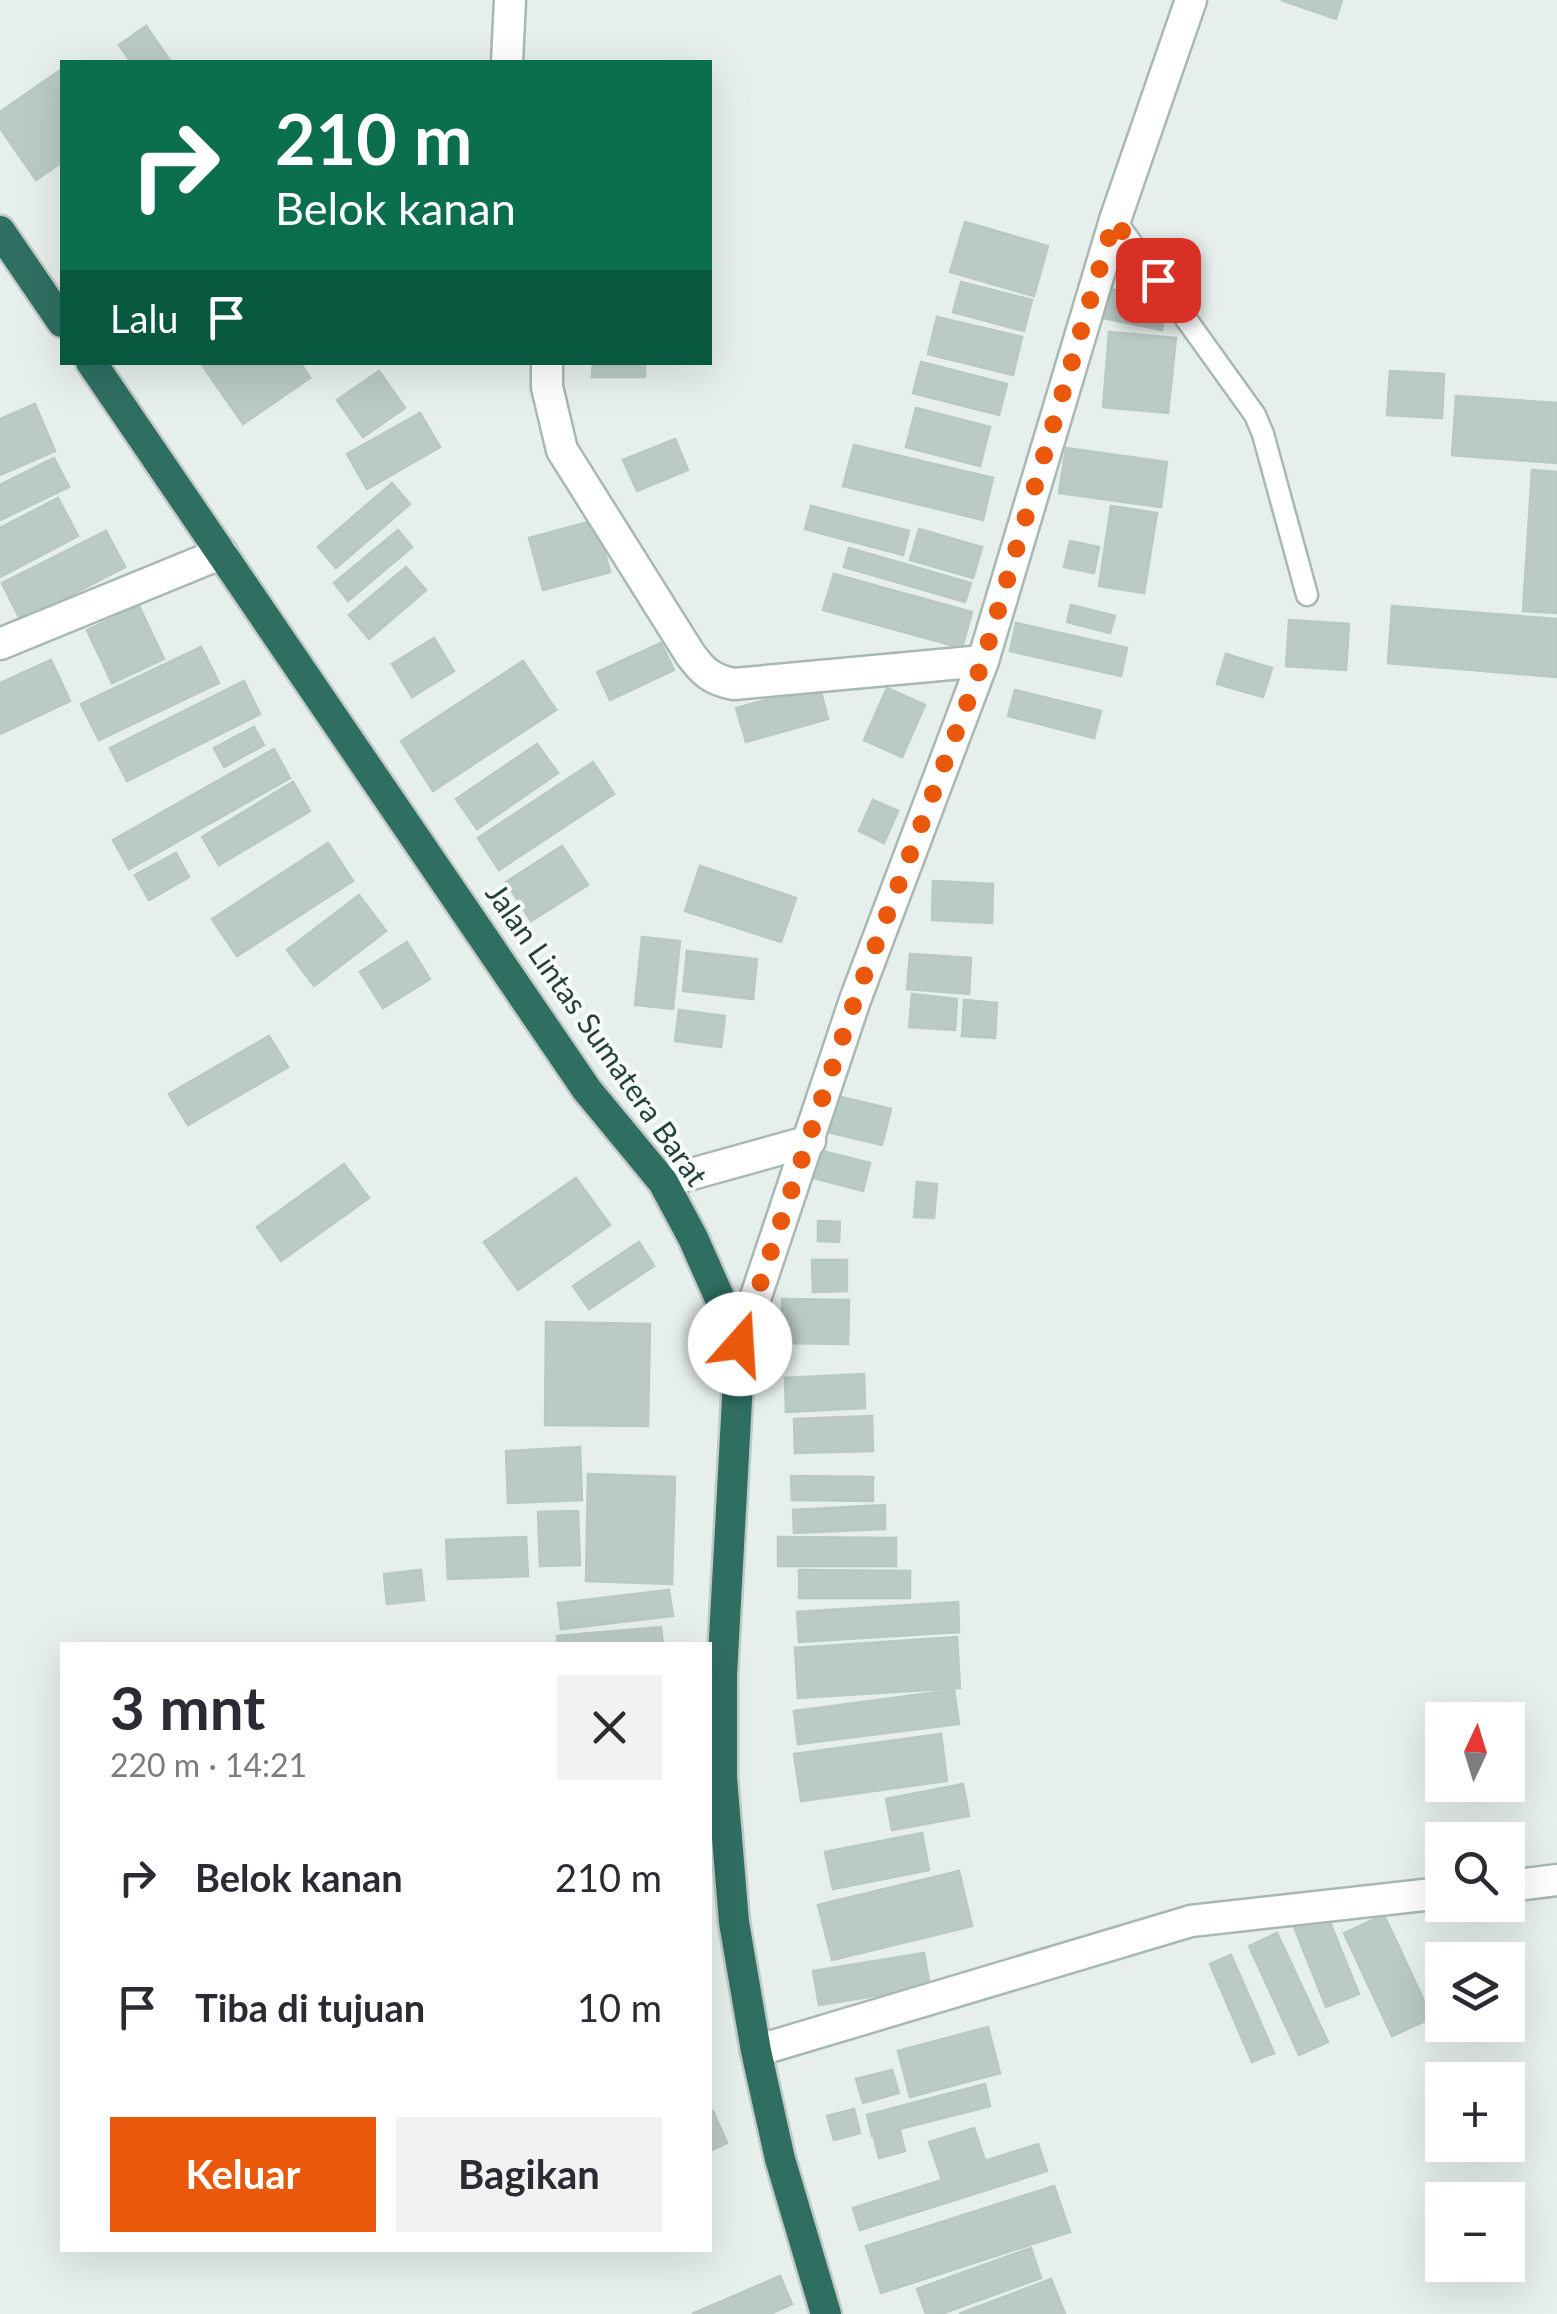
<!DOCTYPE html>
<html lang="id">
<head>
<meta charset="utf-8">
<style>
  body { margin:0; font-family:Lato,sans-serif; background:#f2f2f3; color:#2b2b33; height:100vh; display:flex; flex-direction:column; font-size:38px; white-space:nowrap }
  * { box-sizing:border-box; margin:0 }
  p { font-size:32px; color:#7c7c81 }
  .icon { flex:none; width:55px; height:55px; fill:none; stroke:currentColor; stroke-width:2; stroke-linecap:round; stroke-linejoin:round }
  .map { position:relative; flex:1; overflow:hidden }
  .details { position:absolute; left:60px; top:1642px; width:652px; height:610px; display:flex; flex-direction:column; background:#fff; border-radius:0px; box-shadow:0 10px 40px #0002 }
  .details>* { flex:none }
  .banner { position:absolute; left:60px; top:60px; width:652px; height:305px; border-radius:0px; box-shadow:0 10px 40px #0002; background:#0b6e4f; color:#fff; overflow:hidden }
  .needle { width:65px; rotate:4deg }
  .fabs { position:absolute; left:1425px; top:1702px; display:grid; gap:20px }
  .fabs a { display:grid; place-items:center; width:100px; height:100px; border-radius:0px; background:#fff; box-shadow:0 10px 40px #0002; font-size:50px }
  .pin { position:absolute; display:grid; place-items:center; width:85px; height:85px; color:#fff; margin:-42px; border-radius:20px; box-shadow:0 5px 15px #0006 }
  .me { position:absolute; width:110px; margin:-55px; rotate:19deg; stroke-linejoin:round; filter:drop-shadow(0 0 8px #0008) }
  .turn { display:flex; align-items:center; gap:35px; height:210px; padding:0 50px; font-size:45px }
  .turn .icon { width:130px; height:130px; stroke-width:2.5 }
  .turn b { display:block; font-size:70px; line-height:85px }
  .then { display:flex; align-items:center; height:95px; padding:0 50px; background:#0003; gap:20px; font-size:38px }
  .round { display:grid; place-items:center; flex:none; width:105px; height:105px; border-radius:0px; background:#f2f2f3 }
  .summary { display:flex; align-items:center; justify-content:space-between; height:170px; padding:0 50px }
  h1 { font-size:60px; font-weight:700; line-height:75px }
  .primary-button { display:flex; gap:20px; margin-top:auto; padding:20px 50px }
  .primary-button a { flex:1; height:115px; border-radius:0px; background:#ea580c; color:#fff; font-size:40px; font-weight:700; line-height:115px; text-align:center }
  .primary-button a+a { background:#f2f2f3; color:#2b2b33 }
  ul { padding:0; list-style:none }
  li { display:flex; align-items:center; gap:30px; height:130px; padding:0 50px }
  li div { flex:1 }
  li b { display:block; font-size:38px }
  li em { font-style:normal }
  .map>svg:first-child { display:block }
  .building { fill:#bbcac4; stroke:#b8c9c2; stroke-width:2.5 }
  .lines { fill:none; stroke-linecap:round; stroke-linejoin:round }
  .lane-casing { stroke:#a8b8b2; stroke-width:25 }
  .street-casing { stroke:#a8b8b2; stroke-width:35 }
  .highway-casing { stroke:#c2cac8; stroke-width:35 }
  .lane { stroke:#fff; stroke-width:20 }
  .street { stroke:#fff; stroke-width:30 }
  .highway { stroke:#2f6f62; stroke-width:30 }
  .route { stroke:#ea580c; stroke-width:18; stroke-dasharray:0 32.4 }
  .labels { text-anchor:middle; stroke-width:8; stroke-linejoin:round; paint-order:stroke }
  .street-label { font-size:30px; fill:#24423a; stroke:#f7fbf9 }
</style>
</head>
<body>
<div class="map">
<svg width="1557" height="2314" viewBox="0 0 1557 2314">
  <rect width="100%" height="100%" fill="#e6efeb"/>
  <g class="building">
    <path d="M1281 0H1342L1336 19Z"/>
    <path d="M146 26 171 62H131L119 45Z"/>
    <path d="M62 69V162L36 180 0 128V112Z"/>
    <path d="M965 222 1048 246 1034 296 950 272Z"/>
    <path d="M961 282 1032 300 1024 331 953 312Z"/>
    <path d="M1109 289 1168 300 1162 330 1103 318Z"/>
    <path d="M937 317 1022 337 1013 375 928 354Z"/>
    <path d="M1109 332 1176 338 1168 413 1103 407Z"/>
    <path d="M200 362H300L310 378 243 424Z"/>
    <path d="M593 362H645V377H592Z"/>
    <path d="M921 362 1007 384 999 415 913 393Z"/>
    <path d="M379 371 405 408 363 437 337 400Z"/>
    <path d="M1390 371 1444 374 1442 418 1387 415Z"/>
    <path d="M1456 396 1557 403V463L1452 455Z"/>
    <path d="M35 404 55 451 0 475V419Z"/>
    <path d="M916 408 990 427 980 466 906 447Z"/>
    <path d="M420 413 440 447 367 489 347 454Z"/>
    <path d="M675 439 688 470 637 491 623 460Z"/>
    <path d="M854 445 993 478 983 520 843 486Z"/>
    <path d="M1066 448 1167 462 1161 507 1059 493Z"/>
    <path d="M54 458 69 487 0 520V485Z"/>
    <path d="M1532 470 1557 472V613L1523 611Z"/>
    <path d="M392 483 410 504 336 568 318 547Z"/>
    <path d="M58 498 78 536 0 577V528Z"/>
    <path d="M811 506 909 531 903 555 805 529Z"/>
    <path d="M1111 506 1157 513 1144 593 1099 586Z"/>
    <path d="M596 520 610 572 543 590 529 538Z"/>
    <path d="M919 529 982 547 973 578 910 560Z"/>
    <path d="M398 530 412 547 348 601 334 583Z"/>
    <path d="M106 531 125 567 21 621 2 583Z"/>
    <path d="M1070 541 1099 547 1094 573 1064 567Z"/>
    <path d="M849 548 971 583 965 602 844 567Z"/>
    <path d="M406 567 426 590 369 639 349 615Z"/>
    <path d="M834 574 972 612 962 648 823 610Z"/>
    <path d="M1071 605 1115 616 1110 633 1067 622Z"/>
    <path d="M139 606 164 659 112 683 87 630Z"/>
    <path d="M1392 606 1557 619V677L1388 663Z"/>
    <path d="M1289 620 1349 624 1346 670 1286 666Z"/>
    <path d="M1016 623 1127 648 1121 676 1010 651Z"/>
    <path d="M434 638 454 671 412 697 392 664Z"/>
    <path d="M661 643 674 670 610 700 597 672Z"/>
    <path d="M201 647 219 683 99 740 81 704Z"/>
    <path d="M1226 654 1272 668 1263 697 1217 684Z"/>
    <path d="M51 660 70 701 0 734V683Z"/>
    <path d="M523 661 556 710 433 791 401 741Z"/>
    <path d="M244 681 260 714 127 781 110 748Z"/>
    <path d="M819 685 828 719 746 742 736 708Z"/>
    <path d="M887 688 925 705 902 757 864 740Z"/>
    <path d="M1015 690 1101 711 1094 738 1008 716Z"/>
    <path d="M254 727 264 745 224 767 214 748Z"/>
    <path d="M537 744 558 773 477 829 456 799Z"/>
    <path d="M274 749 290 778 129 869 113 840Z"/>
    <path d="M593 762 614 794 499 870 478 838Z"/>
    <path d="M293 782 310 811 219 865 202 837Z"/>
    <path d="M873 800 898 811 884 843 859 831Z"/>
    <path d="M328 843 353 881 237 956 212 919Z"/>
    <path d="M562 846 588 885 531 921 506 882Z"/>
    <path d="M176 853 189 877 149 900 135 875Z"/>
    <path d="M700 866 796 898 781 942 685 911Z"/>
    <path d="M933 881 993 884 992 923 932 920Z"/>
    <path d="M359 895 386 931 314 986 287 950Z"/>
    <path d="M642 937 680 941 673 1009 635 1005Z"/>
    <path d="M407 942 430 979 383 1008 360 972Z"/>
    <path d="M687 951 757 959 753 999 683 991Z"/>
    <path d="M910 954 971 958 969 994 907 989Z"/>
    <path d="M912 994 957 999 955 1030 909 1027Z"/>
    <path d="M964 1000 997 1003 995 1038 962 1036Z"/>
    <path d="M679 1010 725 1016 721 1047 675 1041Z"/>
    <path d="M269 1036 288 1067 188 1125 169 1094Z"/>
    <path d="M837 1096 891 1109 882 1145 828 1132Z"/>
    <path d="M814 1149 870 1163 863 1191 807 1176Z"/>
    <path d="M344 1164 369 1198 281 1261 257 1227Z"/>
    <path d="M576 1178 610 1225 518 1290 484 1242Z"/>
    <path d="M917 1182 937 1184 934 1218 914 1217Z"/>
    <path d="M818 1221 840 1222 839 1242 818 1241Z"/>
    <path d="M639 1242 654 1266 589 1309 573 1286Z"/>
    <path d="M812 1260H847V1291L813 1292Z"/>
    <path d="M782 1299 849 1300 848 1344 782 1343Z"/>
    <path d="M546 1322 650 1324 648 1426 545 1425Z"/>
    <path d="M864 1374 865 1408 786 1412 785 1378Z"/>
    <path d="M872 1416 873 1451 795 1453 794 1419Z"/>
    <path d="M580 1447 582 1500 508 1503 506 1451Z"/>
    <path d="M588 1474 675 1477 672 1584 586 1581Z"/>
    <path d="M791 1476 873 1477V1501L792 1500Z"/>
    <path d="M885 1505V1529L794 1533 793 1510Z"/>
    <path d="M578 1511 580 1565 540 1566 538 1512Z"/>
    <path d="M526 1537 528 1576 448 1579 446 1540Z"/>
    <path d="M778 1537 896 1538V1566H778Z"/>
    <path d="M421 1570 424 1600 387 1604 384 1574Z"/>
    <path d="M799 1570 910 1571V1598H799Z"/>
    <path d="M669 1590 673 1616 561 1629 558 1603Z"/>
    <path d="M958 1602 959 1632 799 1642 797 1612Z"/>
    <path d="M661 1627 663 1645H558L557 1636Z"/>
    <path d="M957 1637 960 1688 798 1698 795 1648Z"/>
    <path d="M954 1690 959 1724 798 1744 794 1711Z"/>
    <path d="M941 1734 947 1781 801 1801 794 1754Z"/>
    <path d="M963 1784 969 1816 892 1830 886 1799Z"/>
    <path d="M922 1833 929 1870 833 1889 825 1852Z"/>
    <path d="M959 1871 972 1926 832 1960 818 1905Z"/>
    <path d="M1327 1915 1359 1994 1326 2007 1294 1927Z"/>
    <path d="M1384 1915 1432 2018 1392 2036 1344 1933Z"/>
    <path d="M1277 1933 1328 2042 1299 2055 1249 1946Z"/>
    <path d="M924 1953 930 1987 819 2005 813 1971Z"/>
    <path d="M1231 1955 1274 2053 1252 2062 1210 1964Z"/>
    <path d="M988 2027 1000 2073 910 2097 898 2051Z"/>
    <path d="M892 2070 899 2093 863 2103 856 2079Z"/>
    <path d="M985 2084 990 2106 872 2136 867 2115Z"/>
    <path d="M854 2109 860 2133 834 2140 827 2116Z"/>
    <path d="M713 2111 727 2143 710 2151V2112Z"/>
    <path d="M974 2128 985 2161 1038 2144 1047 2171 860 2230 853 2208 942 2180 929 2142Z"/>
    <path d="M900 2131 905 2151 879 2158 874 2138Z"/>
    <path d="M1054 2186 1070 2232 881 2293 866 2246Z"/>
    <path d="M1031 2248 1041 2278 941 2314H926L917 2289Z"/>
    <path d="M780 2276 792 2304 770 2314H692Z"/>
    <path d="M1051 2279 1065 2314H959Z"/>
  </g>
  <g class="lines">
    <g class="lane-casing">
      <path id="lane" d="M1115 220 1255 415 1263 434 1307 595"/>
    </g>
    <g class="street-casing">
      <g id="street">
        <path d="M507 62 510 0"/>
        <path d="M547 362V387L562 450 690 654C703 672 712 680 734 684L983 661"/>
        <path d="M0 644 222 553"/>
        <path d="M663 1182 810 1141"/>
        <path d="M740 1344 855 1000 983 661 1115 220 1191 0"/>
        <path d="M1508 1886 1557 1880"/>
        <path d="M756 2051 1191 1921 1442 1893"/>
      </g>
    </g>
    <g class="highway-casing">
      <g id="highway">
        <path d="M0 231 62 322"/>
        <path d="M91 362 587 1090 663 1182 693 1238 740 1344 722 1675V1778L734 1922 756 2051 780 2159 826 2314"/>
      </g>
    </g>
    <use href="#lane" class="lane"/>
    <use href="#street" class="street"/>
    <use href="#highway" class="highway"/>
  </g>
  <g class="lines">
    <path class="route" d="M740 1344 855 1000 983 661 1114 220 1158 280"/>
  </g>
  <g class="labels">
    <g class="street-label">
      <text transform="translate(596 1035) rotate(55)" y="10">Jalan Lintas Sumatera Barat</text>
    </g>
  </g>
</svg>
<div class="fabs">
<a><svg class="needle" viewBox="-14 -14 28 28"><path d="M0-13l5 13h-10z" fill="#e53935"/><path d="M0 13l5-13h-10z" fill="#7c7c81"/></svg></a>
<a><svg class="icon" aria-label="search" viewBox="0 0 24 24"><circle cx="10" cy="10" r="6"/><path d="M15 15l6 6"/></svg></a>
<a><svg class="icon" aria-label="layers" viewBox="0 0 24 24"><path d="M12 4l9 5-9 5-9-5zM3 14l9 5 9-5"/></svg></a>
<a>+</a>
<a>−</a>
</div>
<div class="pin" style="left:1158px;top:280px;background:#d93025"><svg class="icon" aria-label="arrive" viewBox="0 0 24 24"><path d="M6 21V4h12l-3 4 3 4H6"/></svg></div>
<svg class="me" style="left:740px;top:1344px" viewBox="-20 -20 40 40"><circle r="19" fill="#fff"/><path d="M0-13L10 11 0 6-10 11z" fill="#ea580c"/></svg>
<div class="banner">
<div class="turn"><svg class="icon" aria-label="right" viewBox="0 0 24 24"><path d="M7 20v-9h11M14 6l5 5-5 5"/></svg><div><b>210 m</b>Belok kanan</div></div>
<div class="then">Lalu<svg class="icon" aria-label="arrive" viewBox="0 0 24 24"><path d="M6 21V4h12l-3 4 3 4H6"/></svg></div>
</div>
<section class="details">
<div class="summary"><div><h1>3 mnt</h1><p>220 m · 14:21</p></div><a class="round"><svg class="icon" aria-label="close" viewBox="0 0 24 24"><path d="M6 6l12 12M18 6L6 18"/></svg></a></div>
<ul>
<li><svg class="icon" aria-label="right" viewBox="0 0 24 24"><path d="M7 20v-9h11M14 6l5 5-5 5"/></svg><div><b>Belok kanan</b></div><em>210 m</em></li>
<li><svg class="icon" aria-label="arrive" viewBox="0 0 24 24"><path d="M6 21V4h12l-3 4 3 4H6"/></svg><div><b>Tiba di tujuan</b></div><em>10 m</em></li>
</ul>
<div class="primary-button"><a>Keluar</a><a>Bagikan</a></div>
</section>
</div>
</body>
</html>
